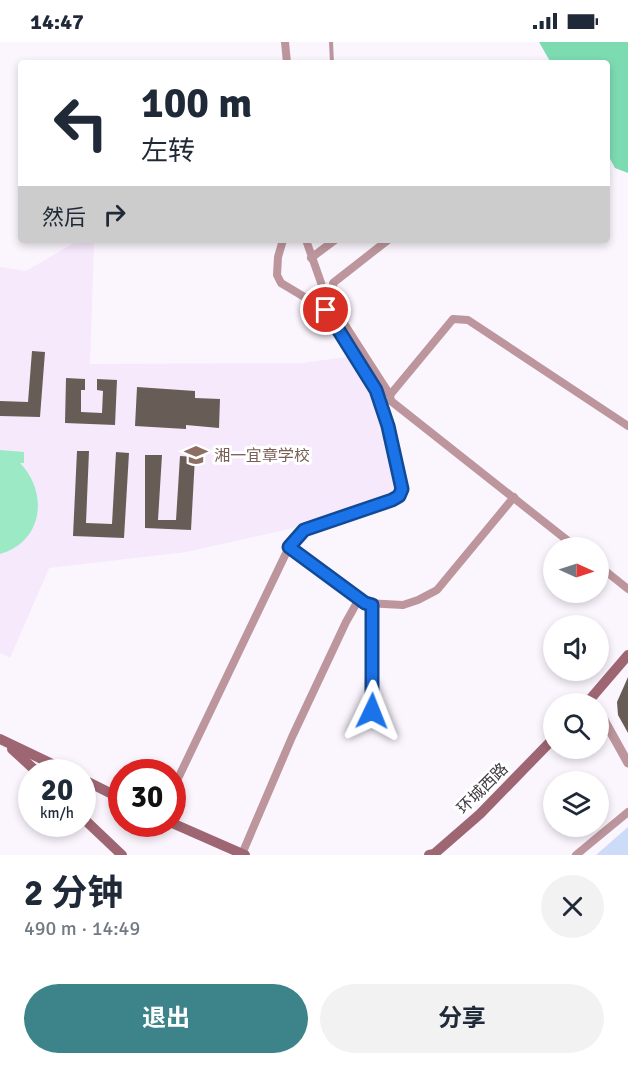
<!DOCTYPE html>
<html lang="zh">
<head>
<meta charset="utf-8">
<style>
  body { margin:0; font-family:Signika,"Noto Sans SC",sans-serif; background:#f2f2f3; color:#1f2937; height:100vh; display:flex; flex-direction:column; font-size:22px; white-space:nowrap }
  * { box-sizing:border-box; margin:0 }
  p { font-size:20px; color:#747a83 }
  .icon { flex:none; width:33px; height:33px; fill:none; stroke:currentColor; stroke-width:2; stroke-linecap:round; stroke-linejoin:round }
  .map { position:relative; height:813px; overflow:hidden }
  .panel { display:flex; flex-direction:column; background:#fff; flex:1 }
  .panel>* { flex:none }
  .banner { position:absolute; left:18px; top:18px; width:592px; height:183px; border-radius:6px; box-shadow:0 3px 9px #0003; background:#fff; color:#1f2937; overflow:hidden }
  .needle { width:39px; rotate:93deg }
  .fabs { position:absolute; left:543px; top:495px; display:grid; gap:12px }
  .fabs a { display:grid; place-items:center; width:66px; height:66px; border-radius:50%; background:#fff; box-shadow:0 3px 9px #0003; font-size:30px }
  .speed { position:absolute; left:18px; top:717px; display:flex; gap:12px; font-size:30px; font-weight:700; text-align:center }
  .speed>* { display:grid; place-content:center; width:78px; height:78px; border-radius:50%; background:#fff; box-shadow:0 3px 9px #0003; line-height:1 }
  .speed small { font-size:15px; font-weight:400 }
  .speed .limit { border:9px solid #d22; background:#fff; color:#111 }
  .pin { position:absolute; display:grid; place-items:center; width:51px; height:51px; color:#fff; margin:-26px; border:3px solid #fff; border-radius:50%; box-shadow:0 2px 6px #0007 }
  .me { position:absolute; width:66px; margin:-33px; rotate:2deg; stroke-linejoin:round; filter:drop-shadow(0 0 4px #0008) }
  .turn { display:flex; align-items:center; gap:21px; height:126px; padding:0 24px; font-size:27px }
  .turn .icon { width:78px; height:78px; stroke-width:2.5 }
  .turn b { display:block; font-size:42px; line-height:51px }
  .then { display:flex; align-items:center; height:57px; padding:0 24px; background:#0003; gap:12px; font-size:22px }
  .round { display:grid; place-items:center; flex:none; width:63px; height:63px; border-radius:32px; background:#f2f2f3 }
  .head { display:flex; align-items:center; justify-content:space-between; height:102px; padding:0 24px }
  h1 { font-size:36px; font-weight:700; line-height:45px }
  .primary-button { display:flex; gap:12px; margin-top:auto; padding:12px 24px }
  .primary-button a { flex:1; height:69px; border-radius:36px; background:#3c848a; color:#fff; font-size:24px; font-weight:700; line-height:69px; text-align:center }
  .primary-button a+a { background:#f2f2f3; color:#1f2937 }
  .status { display:flex; justify-content:space-between; align-items:center; height:42px; padding:0 30px; background:#fff; direction:ltr }
  .status svg { height:16px; fill:currentColor }
  .map>svg:first-child { display:block }
  .built { fill:#f5e9fb }
  .green { fill:#9be9c5 }
  .forest { fill:#7ddbb2 }
  .water { fill:#cbdbf8 }
  .building { fill:#685d56 }
  .lines { fill:none; stroke-linecap:round; stroke-linejoin:round }
  .service { stroke:#bd969d; stroke-width:4 }
  .minor { stroke:#bd969d; stroke-width:8 }
  .tertiary { stroke:#bd969d; stroke-width:9 }
  .secondary { stroke:#9e6673; stroke-width:10 }
  .route-casing { stroke:#114b97; stroke-width:15 }
  .route { stroke:#1a73e8; stroke-width:10 }
  .labels { text-anchor:middle; stroke-width:6; stroke-linejoin:round; paint-order:stroke }
  .education-label { font-size:16px; fill:#785e54; stroke:#fff; text-anchor:start }
  .street-label { font-size:16px; fill:#3e3b40; stroke:#fff }
</style>
</head>
<body>
<div class="status"><b>14:47</b><svg viewBox="0 0 49 12"><path d="M0 12V9h3v3zM5 12V6h3v6zM10 12V3h3v9zM15 12V0h3v12zM26 1h20v11H26zM47 4h2v5h-2z"/></svg></div>
<div class="map">
<svg width="628" height="813" viewBox="0 0 628 813">
  <rect width="100%" height="100%" fill="#fbf5fe"/>
  <path class="built" d="M79 198H94L90 322 303 321 353 314 374 346 385 379 399 447 393 455 312 482 289 487 186 510 49 526 10 616 0 611V225L26 229Z"/>
  <path class="green" d="M0 408 24 410V421H20C49 451 43 500 0 512Z"/>
  <path class="forest" d="M539 0H628V131L615 126 608 113V21H551Z"/>
  <path class="water" d="M628 785V813H596Z"/>
  <g class="building">
    <path d="M32 309 45 310 40 375 0 374V359L28 360Z"/>
    <path d="M66 336 85 337V348H81V370L102 371 103 349 97 348V337L117 338 115 383 65 381Z"/>
    <path d="M137 345 195 349V356L220 357 219 386 186 383V387L135 384Z"/>
    <path d="M77 409H89L86 481 112 482 116 410 129 411 124 496 73 494Z"/>
    <path d="M145 413H162L158 478H176L180 414 195 415 191 488 145 486Z"/>
    <path d="M628 635V691L618 673 617 660Z"/>
  </g>
  <g class="lines">
    <path class="service" d="M331 0 332 21"/>
    <g class="minor">
      <path d="M285 0 287 21"/>
      <path d="M283 198 278 215 277 233 281 241 326 268 377 348 388 384 402 447 399 454 392 458 304 488 289 505"/>
      <path d="M306 198 325 252 390 353 391 359 577 506"/>
      <path d="M311 216 335 198"/>
      <path d="M334 262 333 241 388 198"/>
      <path d="M390 353 453 277 468 278 628 384"/>
      <path d="M598 523 628 547"/>
      <path d="M372 669V563"/>
      <path d="M172 749 289 505 365 561 403 563 418 558 437 548 514 455"/>
      <path d="M242 812 292 695 346 580 359 557"/>
      <path d="M576 813 628 770"/>
    </g>
    <path class="tertiary" d="M598 667 628 721"/>
    <g class="secondary">
      <path d="M586 662 628 613"/>
      <path d="M0 697 69 730"/>
      <path d="M12 707 37 730"/>
      <path d="M82 737 122 757"/>
      <path d="M82 775 122 813"/>
      <path d="M172 781 245 813"/>
      <path d="M429 813 434 812 480 772 554 696"/>
    </g>
  </g>
  <g class="lines">
    <g class="route-casing">
      <path id="route" d="M326 268 376 348 388 384 402 447 399 454 392 458 304 488 289 505 365 561 372 563V669"/>
    </g>
    <use href="#route" class="route"/>
  </g>
  <defs>
    <g id="school-bare" transform="scale(1.8)"><path d="M0-5L7-2L0 1L-7-2ZM-4 1L0 2.5L4 1V4Q0 6-4 4Z" fill="#8d6e63" stroke="#fff" stroke-width="2.5" paint-order="stroke"/></g>
  </defs>
  <g fill-rule="evenodd">
    <use href="#school-bare" x="196" y="413"/>
  </g>
  <g class="labels">
    <g class="education-label">
      <text x="214" y="419">湘一宜章学校</text>
    </g>
    <g class="street-label">
      <text transform="translate(482 746) rotate(-45)" y="6">环城西路</text>
    </g>
  </g>
</svg>
<div class="fabs">
<a><svg class="needle" viewBox="-14 -14 28 28"><path d="M0-13l5 13h-10z" fill="#e53935"/><path d="M0 13l5-13h-10z" fill="#747a83"/></svg></a>
<a><svg class="icon" aria-label="sound" viewBox="0 0 24 24"><path d="M4 9h4l5-4v14l-5-4H4zM17 9q2 3 0 6"/></svg></a>
<a><svg class="icon" aria-label="search" viewBox="0 0 24 24"><circle cx="10" cy="10" r="6"/><path d="M15 15l6 6"/></svg></a>
<a><svg class="icon" aria-label="layers" viewBox="0 0 24 24"><path d="M12 4l9 5-9 5-9-5zM3 14l9 5 9-5"/></svg></a>
</div>
<div class="speed"><div>20<small>km/h</small></div><div class="limit">30</div></div>
<div class="pin" style="left:326px;top:268px;background:#d93025"><svg class="icon" aria-label="arrive" viewBox="0 0 24 24"><path d="M6 21V4h12l-3 4 3 4H6"/></svg></div>
<svg class="me" style="left:372px;top:669px" viewBox="-20 -20 40 40"><path d="M0-17L14 15 0 8-14 15z" fill="#1a73e8" stroke="#fff" stroke-width="4"/></svg>
<div class="banner">
<div class="turn"><svg class="icon" aria-label="left" viewBox="0 0 24 24"><path d="M17 20v-9H6M10 6l-5 5 5 5"/></svg><div><b>100 m</b>左转</div></div>
<div class="then">然后<svg class="icon" aria-label="right" viewBox="0 0 24 24"><path d="M7 20v-9h11M14 6l5 5-5 5"/></svg></div>
</div>
</div>
<section class="panel">
<div class="head"><div><h1>2 分钟</h1><p>490 m · 14:49</p></div><a class="round"><svg class="icon" aria-label="close" viewBox="0 0 24 24"><path d="M6 6l12 12M18 6L6 18"/></svg></a></div>
<div class="primary-button"><a>退出</a><a>分享</a></div>
</section>
</body>
</html>
